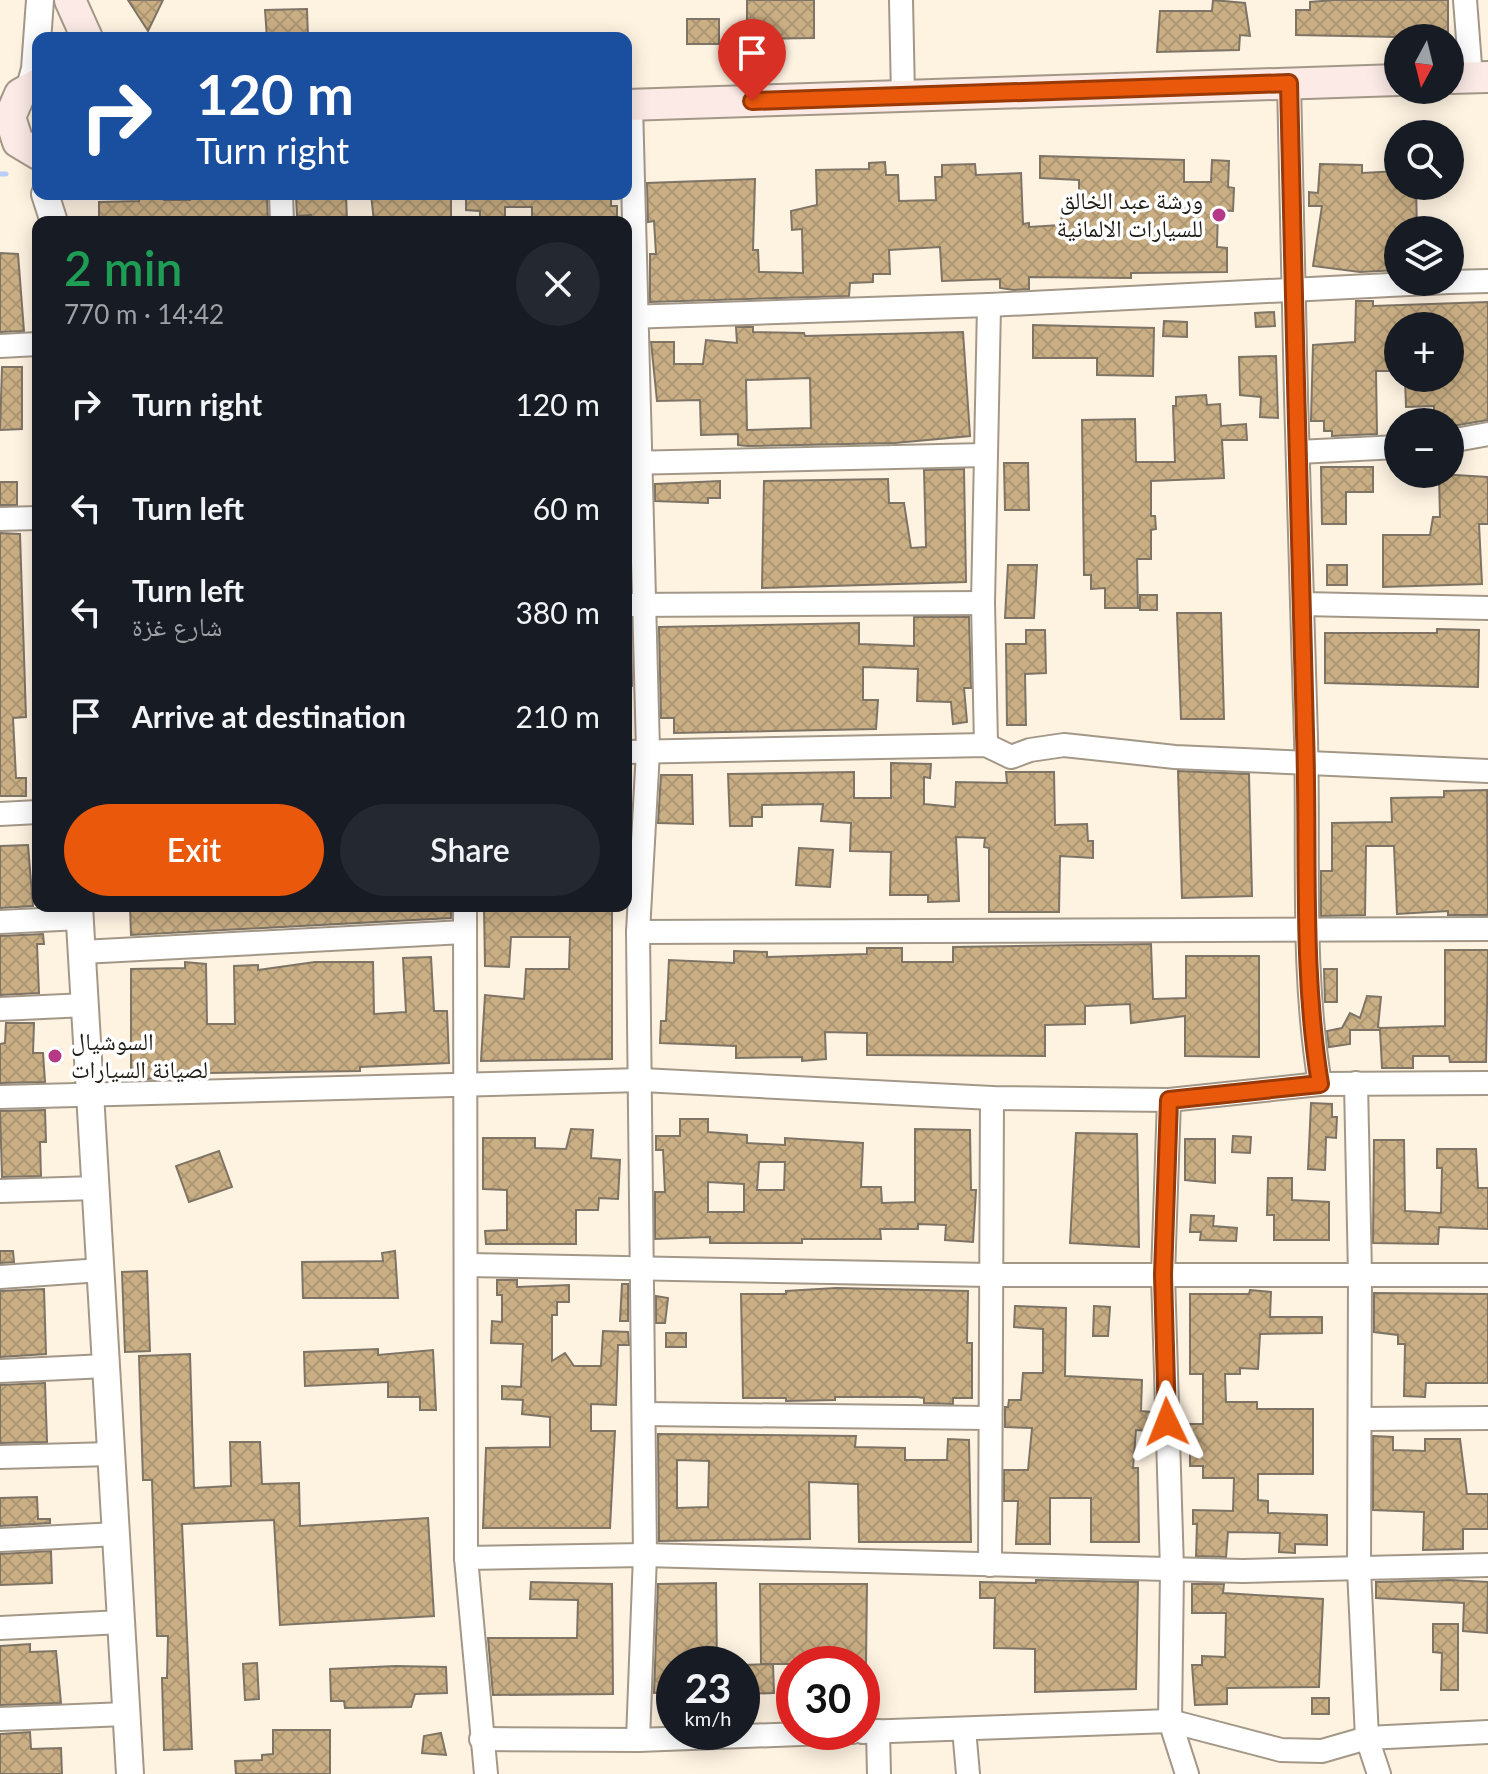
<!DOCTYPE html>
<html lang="en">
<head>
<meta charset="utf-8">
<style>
  body { margin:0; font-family:Lato,"Noto Naskh Arabic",sans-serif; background:#242831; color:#f1f3f6; height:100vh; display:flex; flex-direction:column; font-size:30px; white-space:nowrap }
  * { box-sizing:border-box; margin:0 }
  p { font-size:26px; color:#9ea1a6 }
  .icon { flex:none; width:44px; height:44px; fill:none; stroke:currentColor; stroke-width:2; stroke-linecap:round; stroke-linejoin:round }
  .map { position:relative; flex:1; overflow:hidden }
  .sheet { position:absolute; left:32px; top:216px; width:600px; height:696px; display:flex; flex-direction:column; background:#171b24; border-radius:16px; box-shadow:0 4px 20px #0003 }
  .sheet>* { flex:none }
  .banner { position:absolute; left:32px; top:32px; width:600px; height:168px; border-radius:16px; box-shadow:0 4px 20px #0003; background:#1a4fa0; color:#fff; overflow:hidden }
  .needle { width:52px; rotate:187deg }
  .buttons { position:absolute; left:1384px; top:24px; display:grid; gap:16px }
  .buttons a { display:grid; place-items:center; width:80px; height:80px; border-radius:50%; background:#171b24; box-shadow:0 4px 20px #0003; font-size:40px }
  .speed { position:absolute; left:656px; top:1646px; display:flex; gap:16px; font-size:40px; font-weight:700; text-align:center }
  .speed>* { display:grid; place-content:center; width:104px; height:104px; border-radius:50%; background:#171b24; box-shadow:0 4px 20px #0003; line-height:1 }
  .speed small { font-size:20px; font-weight:400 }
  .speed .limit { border:12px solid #d22; background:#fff; color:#111 }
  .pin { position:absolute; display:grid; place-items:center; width:68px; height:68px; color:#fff; margin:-82px -34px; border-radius:50% 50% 50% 0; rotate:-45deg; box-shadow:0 0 8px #0007 }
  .pin .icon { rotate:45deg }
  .me { position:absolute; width:88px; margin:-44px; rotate:358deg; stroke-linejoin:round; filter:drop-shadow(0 0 6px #0008) }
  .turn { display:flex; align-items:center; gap:28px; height:168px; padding:0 32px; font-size:36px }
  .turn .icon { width:104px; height:104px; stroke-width:2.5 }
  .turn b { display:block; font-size:56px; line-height:68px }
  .round { display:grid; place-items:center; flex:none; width:84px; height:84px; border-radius:42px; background:#242831 }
  .overview { display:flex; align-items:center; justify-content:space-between; height:136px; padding:0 32px }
  h1 { font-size:48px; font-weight:600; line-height:60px; color:#1e9e55 }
  .action { display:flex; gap:16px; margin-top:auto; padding:16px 32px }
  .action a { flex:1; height:92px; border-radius:48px; background:#ea580c; color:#fff; font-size:32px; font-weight:600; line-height:92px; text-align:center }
  .action a+a { background:#242831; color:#f1f3f6 }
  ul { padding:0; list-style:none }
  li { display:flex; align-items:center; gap:24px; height:104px; padding:0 32px }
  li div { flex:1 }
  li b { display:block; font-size:30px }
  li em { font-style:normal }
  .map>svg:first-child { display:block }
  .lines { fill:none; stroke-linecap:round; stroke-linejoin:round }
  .stream { stroke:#b9cef9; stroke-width:5 }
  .building { fill:url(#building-cross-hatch); stroke:#7e7465; stroke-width:2; fill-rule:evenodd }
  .minor-casing { stroke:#a39888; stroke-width:26 }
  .tertiary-casing { stroke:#a39888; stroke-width:30 }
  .secondary-casing { stroke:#a39888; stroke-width:34 }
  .minor { stroke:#fff; stroke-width:22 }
  .tertiary { stroke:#fff; stroke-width:26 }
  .secondary { stroke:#fbeae5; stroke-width:30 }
  .route-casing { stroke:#983908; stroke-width:20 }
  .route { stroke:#ea580c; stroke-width:14 }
  .poi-dot { fill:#b63988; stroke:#fff; stroke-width:3 }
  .labels { text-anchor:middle; stroke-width:7; stroke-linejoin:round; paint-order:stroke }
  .poi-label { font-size:24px; fill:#211d17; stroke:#fff; text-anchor:end }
</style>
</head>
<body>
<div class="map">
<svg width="1488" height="1774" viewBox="0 0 1488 1774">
  <defs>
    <pattern id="building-cross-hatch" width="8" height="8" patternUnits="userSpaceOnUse" patternTransform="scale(2)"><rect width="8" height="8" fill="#caaf85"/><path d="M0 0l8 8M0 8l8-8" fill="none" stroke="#ad9672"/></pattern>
  </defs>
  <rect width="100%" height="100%" fill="#fef2e1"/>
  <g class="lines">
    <path class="stream" d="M0 174H6"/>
  </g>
  <g class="building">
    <path d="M128 0H163L148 31Z"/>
    <path d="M747 0H814V38L747 39Z"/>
    <path d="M1213 0 1245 3 1250 36 1240 35 1239 50 1157 52 1160 11H1212Z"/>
    <path d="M1334 0H1448V38L1296 35V10H1310V2Z"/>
    <path d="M307 9 308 38H267L265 10Z"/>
    <rect x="687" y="19" width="32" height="25"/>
    <path d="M1040 156 1184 160V182H1211L1212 160 1229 161 1228 187 1234 188 1233 211 1218 210 1217 247 1227 248V272L1131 273V278L1029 277V289L1014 290 1000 288V279L942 281 940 247 889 250 890 274H873V282L850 283 849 296 650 302V254H656L654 221 648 222 647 183 755 179 753 250H758L759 272 803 273 802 229 792 230 791 211 817 205 816 170 869 169V163L885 162 886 175H898L899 201 936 200 935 177H942V165L975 164 976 175 1021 173 1023 224 1029 223V227L1061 225 1062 210 1079 211V180L1040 178Z"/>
    <path d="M1320 164 1362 165V173L1398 171V186H1416L1417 230H1398V270L1360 272 1313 266 1322 206H1309V192L1318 193Z"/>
    <path d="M139 194H164V200H190V194H256L267 197 268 222 99 221V202L139 201Z"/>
    <path d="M346 194 347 222H311V215L297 216 296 196Z"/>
    <path d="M371 194H433L451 198V222H374Z"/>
    <path d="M466 194 611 196V206H617V222L532 218V207H505V222H480V211L466 210Z"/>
    <path d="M0 253 18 254 24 331 0 332Z"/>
    <path d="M1356 301H1373V306L1488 302V420L1452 426V420H1434V406L1406 407 1405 378H1450V326H1398V371H1376L1377 434 1332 436V431H1324V421H1311L1313 345 1355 342Z"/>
    <path d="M1274 312 1275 326 1256 327 1255 313Z"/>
    <path d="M1164 321 1187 322V337L1163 336Z"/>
    <path d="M1033 325 1154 328 1153 376 1097 375V358H1033Z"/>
    <path d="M736 327H753V332L804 333 805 336 963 332 970 436 895 443 748 446 738 445V434L701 435 700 400 657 401 651 342H674V364H703L706 340 737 343ZM810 378 811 428 747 430 746 380Z"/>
    <path d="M1276 356 1278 418 1260 417 1261 397 1240 395 1239 357Z"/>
    <path d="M2 367H22V429L0 430Z"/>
    <path d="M1206 395 1207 405 1220 404 1221 426 1246 424 1247 440H1222L1224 478 1151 481V516H1155L1156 529 1151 530V559H1137L1138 608H1105V588L1091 589V575H1084L1082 420 1135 419 1136 462H1175L1173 406H1176V397Z"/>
    <path d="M1004 463H1028L1029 510H1005Z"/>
    <path d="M1321 467H1373V492H1346V524H1322Z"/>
    <path d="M964 469 966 582 762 588 764 481 888 479 889 503H904L911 548 926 547 924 470Z"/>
    <path d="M1439 474 1488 477V524H1479L1482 584 1383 587V535H1430L1433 517H1440Z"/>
    <path d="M720 481V498H708V503L655 501V484Z"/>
    <rect x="0" y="482" width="17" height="23"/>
    <path d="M0 533 20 534 26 717 13 718 16 778H26V796H0Z"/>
    <path d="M1008 565H1037L1034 618H1005Z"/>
    <rect x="1327" y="565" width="20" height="20"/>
    <rect x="1140" y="595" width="17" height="15"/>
    <path d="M1177 613H1221L1224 719H1181Z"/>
    <path d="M914 617H969L971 688H964L967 722 953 724 951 702 917 701 918 669 863 667V700H878L876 729 674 733V718H661L659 627 859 623V644L914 646Z"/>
    <path d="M626 628H631L632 686 627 687Z"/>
    <path d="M1437 629 1479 630 1478 687 1325 683V633H1437Z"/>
    <path d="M1026 630H1045L1046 673 1025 674 1026 725H1007L1006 644H1026Z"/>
    <path d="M891 763 931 764 930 778 924 777V804L955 807 956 782 1007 783 1006 772H1054L1055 825 1087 824 1088 841H1093V858L1060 856 1059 912H989V848L984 847 985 838 956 837 959 901 928 902V895H890L891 852 850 851 851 823 821 821 823 804 762 805V817H752V826H730L728 774 854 772V798H891Z"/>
    <path d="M1178 771 1249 774 1252 896 1182 898Z"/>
    <path d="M661 775H692L693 824 658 823Z"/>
    <path d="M1487 790 1488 915H1448V911L1397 914 1394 846H1366L1365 915 1321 916V871H1332V823L1392 822 1391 798 1444 797V791Z"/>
    <path d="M28 845 33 906 0 908V846Z"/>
    <path d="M799 848 833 850 830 887 796 885Z"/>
    <path d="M130 906H451V918L131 935Z"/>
    <path d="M484 906H612V1059L481 1061 485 995 524 999 526 969H569L570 937H511L509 967 485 966Z"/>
    <path d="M43 934 44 944H37L39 993 0 995V936Z"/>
    <path d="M1151 944 1153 999 1186 998V956H1259V1057L1185 1056V1016L1131 1023 1130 1004 1085 1006V1024L1045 1025V1056L867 1055V1033L825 1032 826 1059 802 1061V1057L736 1058V1046L660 1043 661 1021H666L669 960 734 963V951L767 952V957L867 954V948H902V962H953V947Z"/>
    <path d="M1445 950H1488L1486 1062H1450L1449 1056H1413V1068H1382L1380 1030H1350V1044L1329 1047 1327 1031 1342 1028 1350 1013 1360 1018 1367 996 1381 997 1378 1027 1380 1028 1445 1026Z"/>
    <path d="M431 957 434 1011H447L449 1063 360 1067V1071L207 1073 147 1079 131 1077V969L185 968V962L206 964 207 1024H235L234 966 258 965V970L315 962H373L374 1014 406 1012 403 958Z"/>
    <path d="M1324 969H1337V1002H1325Z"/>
    <path d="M6 1023H34L33 1053H43L45 1082 0 1083V1044L5 1043Z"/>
    <path d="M1311 1103 1332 1104V1117H1337L1336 1138 1326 1137 1325 1170 1308 1169Z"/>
    <path d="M45 1110 46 1142H40L41 1176 2 1177 0 1111Z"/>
    <path d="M680 1119H708V1132L747 1135V1143L785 1145V1138L863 1143 861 1187H881L882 1203 915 1202V1129L970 1130 971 1190H976L973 1242 945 1240 946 1225 918 1224V1229H880L881 1239H802V1243H710V1237L655 1239V1192H665L663 1150H656V1136H680ZM759 1162H785L784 1190H757ZM708 1182 744 1184V1212H708Z"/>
    <path d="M571 1129 593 1130 591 1158 620 1160 618 1199 599 1198 598 1210H576V1244H486L485 1231 507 1230V1190L483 1189V1138H535V1148L566 1149Z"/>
    <path d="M1076 1133 1137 1134 1139 1247 1070 1243Z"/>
    <path d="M1233 1136 1251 1137 1250 1153 1232 1152Z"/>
    <path d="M1185 1139H1215V1183L1185 1180Z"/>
    <path d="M1374 1140H1404L1405 1211 1441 1213 1442 1168H1437V1149H1476L1478 1188H1488V1229L1439 1227 1438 1244 1373 1243Z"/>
    <path d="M219 1151 232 1187 189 1202 176 1166Z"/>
    <path d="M1268 1178H1292V1200L1329 1202V1240H1274V1215H1267Z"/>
    <path d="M1191 1215 1214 1216 1213 1226 1237 1228 1236 1241 1200 1240 1201 1232H1190Z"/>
    <path d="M0 1251H13L14 1262 0 1263Z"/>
    <path d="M395 1251 398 1298H303L302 1262 383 1261 382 1253Z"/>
    <path d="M147 1271 150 1351 125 1352 122 1272Z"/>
    <path d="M497 1280H517V1287L569 1285V1302H557V1315H552V1361L565 1353 574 1366H601L603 1331 628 1332 629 1345H618L616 1405 591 1404V1431H615L610 1528H483L486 1448 550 1447V1417L522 1414 523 1400 502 1399V1386L521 1387 523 1344 491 1343 492 1321 502 1322V1295H497Z"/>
    <path d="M622 1284H628V1321H620Z"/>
    <path d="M836 1288 968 1291 967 1343H972V1398H953V1404L924 1403V1398L917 1397H835V1400L786 1401V1398H743L741 1294H786V1291Z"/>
    <path d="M44 1289 46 1354 0 1357V1291Z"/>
    <path d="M1250 1290 1271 1292 1270 1317H1322V1333L1260 1334 1258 1369 1240 1368V1374H1225L1226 1402H1257V1409H1313V1474H1258V1500L1268 1501V1513L1327 1515V1545L1295 1544V1553L1279 1552 1280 1533 1228 1532 1226 1557 1196 1556 1197 1524H1193V1510L1233 1511 1234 1478H1203V1466H1190V1424H1203V1374H1190V1294H1249Z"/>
    <path d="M1374 1293 1488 1294V1383H1426L1425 1397 1404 1396 1405 1344H1398V1335L1374 1332Z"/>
    <path d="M656 1296 668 1298 665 1323H656Z"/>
    <path d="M1015 1306 1066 1308 1065 1376 1142 1380 1141 1411 1151 1412 1149 1431 1136 1430 1133 1468H1138L1139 1542H1091V1498H1050V1544H1016L1018 1501H1004V1470H1028L1032 1428 1005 1427V1407H1008L1009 1400H1021L1023 1373H1043V1329L1014 1327Z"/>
    <path d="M1094 1306 1110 1307 1108 1336H1093Z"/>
    <rect x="666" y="1333" width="20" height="14"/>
    <path d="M378 1349V1355L433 1350 436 1410H420V1397H388V1382L305 1386 304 1352Z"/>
    <path d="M190 1354 194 1488 231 1486 230 1442H260L262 1484 299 1483 300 1526 428 1518 434 1616 280 1625 274 1520 182 1524 192 1749 164 1750 162 1678H167L168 1636H157L152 1480H143L139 1356Z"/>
    <path d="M45 1383 47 1442 0 1443V1385Z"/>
    <path d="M658 1434 856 1436 855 1447 905 1448V1460H947L948 1439 969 1440 971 1542H859L858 1484 809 1482 810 1539 659 1541ZM677 1460 709 1461 708 1507 677 1508Z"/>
    <path d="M1373 1436 1393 1437V1450L1425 1451V1439H1460L1467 1494H1488V1529H1463V1549L1423 1550 1424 1512 1373 1510Z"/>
    <path d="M37 1497 38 1519H50V1523L0 1526V1498Z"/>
    <path d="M51 1551 52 1583 0 1585V1554Z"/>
    <path d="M1036 1580 1138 1582 1136 1689 1035 1692V1649L994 1648 995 1598H980V1582L1036 1583Z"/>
    <path d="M1451 1580 1488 1582 1487 1633 1463 1631 1464 1603 1376 1598V1582Z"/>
    <path d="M531 1582 612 1584 613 1694 493 1695 488 1638H577L578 1600 530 1599Z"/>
    <path d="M716 1583 717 1664H674V1692L654 1693 658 1584Z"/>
    <path d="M760 1584H867L866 1664H761Z"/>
    <path d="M1192 1584H1224L1223 1593 1323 1599 1319 1687 1227 1688V1704L1195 1705 1192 1665H1202V1656L1225 1657 1226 1613H1192Z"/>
    <path d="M1433 1624H1458V1690H1441L1442 1653 1433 1652Z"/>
    <path d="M30 1644V1652L56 1651 61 1703 0 1705V1646Z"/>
    <path d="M257 1663 259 1699 245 1700 243 1664Z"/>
    <path d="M773 1664 774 1693 742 1694V1665Z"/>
    <path d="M396 1666 446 1667 447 1693 415 1694 411 1707 345 1708 344 1701H331L330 1669Z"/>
    <rect x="1312" y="1698" width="17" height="16"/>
    <path d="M273 1730H330V1774H236L235 1761 262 1760V1755L273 1754Z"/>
    <path d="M30 1732 31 1749 61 1748 62 1774H0V1734Z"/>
    <path d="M441 1733 446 1755 422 1753 424 1736Z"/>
  </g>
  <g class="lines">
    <g class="minor-casing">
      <g id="minor">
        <path d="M901 0 903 95"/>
        <path d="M1465 0 1471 78"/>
        <path d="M1289 83C1293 302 1299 520 1306 739 1309 854 1301 969 1320 1084"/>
        <path d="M631 105 648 751 638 932 645 1555 638 1740"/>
        <path d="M281 194 282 222"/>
        <path d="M1450 282 1488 281"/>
        <path d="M627 317 989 305 1449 282"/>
        <path d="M0 346 38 344"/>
        <path d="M1450 441 1488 434"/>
        <path d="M1298 452 1398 447"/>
        <path d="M626 463 985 455"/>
        <path d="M0 519 38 518"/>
        <path d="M1302 604 1488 608"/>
        <path d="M626 605 983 603"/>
        <path d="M986 745 983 603 989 305"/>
        <path d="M626 752 986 745 1011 757 1030 750 1064 745 1175 757 1488 771"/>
        <path d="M0 814 38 812"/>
        <path d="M465 906 466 1558 486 1774"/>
        <path d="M0 922 80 918"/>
        <path d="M638 932 1488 929"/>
        <path d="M82 952 464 932"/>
        <path d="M0 1009 86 1005"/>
        <path d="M1356 1083 1360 1275 1359 1569 1367 1738 1379 1774"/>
        <path d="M0 1097 642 1080 992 1098 1169 1100 1320 1084 1488 1083"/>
        <path d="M1169 1100 1163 1275 1172 1569 1170 1721 1187 1774"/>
        <path d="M0 1191 95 1188"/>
        <path d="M467 1265 990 1275H1488"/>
        <path d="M0 1277 101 1270"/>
        <path d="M0 1371 106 1366"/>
        <path d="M644 1414 988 1418"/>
        <path d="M1360 1419 1488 1418"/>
        <path d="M0 1457 112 1454"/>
        <path d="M0 1540 117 1534"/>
        <path d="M466 1558 645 1555 1243 1571 1488 1565"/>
        <path d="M990 1565 992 1098"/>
        <path d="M0 1628 122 1622"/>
        <path d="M0 1719 126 1714"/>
        <path d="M964 1729 968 1774"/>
        <path d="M878 1731 879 1774"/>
        <path d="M862 1732 1170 1721 1281 1750 1322 1751 1367 1738 1488 1732"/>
        <path d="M481 1739 638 1740 853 1732"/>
      </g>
    </g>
    <g class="tertiary-casing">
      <g id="tertiary">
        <path d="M30 87 35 69 40 0"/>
        <path d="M45 194 54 222"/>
        <path d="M79 906 130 1774"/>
      </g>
    </g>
    <g class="secondary-casing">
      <g id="secondary">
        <path d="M70 0 87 38"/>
        <path d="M1450 78 1488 77"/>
        <path d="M38 84 20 94 10 117 18 142 38 154"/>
        <path d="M626 105 1398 80"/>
      </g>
    </g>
    <use href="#minor" class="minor"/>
    <use href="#tertiary" class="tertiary"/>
    <use href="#secondary" class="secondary"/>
  </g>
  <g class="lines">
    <g class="route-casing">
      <path id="route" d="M752 101 1289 83C1293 300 1300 516 1305 733 1309 850 1301 967 1320 1084L1169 1100 1163 1275 1167 1422"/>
    </g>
    <use href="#route" class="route"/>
  </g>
  <g class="poi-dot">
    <circle cx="1219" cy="215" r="8"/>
    <circle cx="55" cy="1056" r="8"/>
  </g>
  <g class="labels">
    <g class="poi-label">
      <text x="1203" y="209">ورشة عبد الخالق<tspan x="1203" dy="28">للسيارات الالمانية</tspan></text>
      <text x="71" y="1050" text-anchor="start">السوشيال<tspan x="71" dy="28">لصيانة السيارات</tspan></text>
    </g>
  </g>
</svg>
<div class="buttons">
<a><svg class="needle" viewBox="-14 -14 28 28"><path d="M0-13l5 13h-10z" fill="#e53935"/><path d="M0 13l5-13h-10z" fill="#9ea1a6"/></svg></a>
<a><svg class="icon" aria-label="search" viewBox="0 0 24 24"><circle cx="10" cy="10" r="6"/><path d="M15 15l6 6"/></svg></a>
<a><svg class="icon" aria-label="layers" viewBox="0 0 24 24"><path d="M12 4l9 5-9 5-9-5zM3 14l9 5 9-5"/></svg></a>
<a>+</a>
<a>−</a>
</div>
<div class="speed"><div>23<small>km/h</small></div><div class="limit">30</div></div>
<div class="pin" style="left:752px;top:101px;background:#d93025"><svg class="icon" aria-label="arrive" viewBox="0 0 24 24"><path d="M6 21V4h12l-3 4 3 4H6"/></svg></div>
<svg class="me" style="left:1167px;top:1422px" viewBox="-20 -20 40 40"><path d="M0-17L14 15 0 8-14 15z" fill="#ea580c" stroke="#fff" stroke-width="4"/></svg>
<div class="banner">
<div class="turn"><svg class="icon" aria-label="right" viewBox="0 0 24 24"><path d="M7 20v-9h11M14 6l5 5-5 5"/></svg><div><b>120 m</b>Turn right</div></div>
</div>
<section class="sheet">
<div class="overview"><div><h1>2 min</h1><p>770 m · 14:42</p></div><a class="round"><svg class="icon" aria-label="close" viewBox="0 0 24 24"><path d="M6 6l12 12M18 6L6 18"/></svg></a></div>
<ul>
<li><svg class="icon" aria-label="right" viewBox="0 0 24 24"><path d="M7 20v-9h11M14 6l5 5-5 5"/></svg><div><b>Turn right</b></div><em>120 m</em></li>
<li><svg class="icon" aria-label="left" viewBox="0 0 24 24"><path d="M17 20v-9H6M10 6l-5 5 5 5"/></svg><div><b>Turn left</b></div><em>60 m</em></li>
<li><svg class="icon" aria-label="left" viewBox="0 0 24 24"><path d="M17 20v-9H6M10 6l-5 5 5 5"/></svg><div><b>Turn left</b><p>شارع غزة</p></div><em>380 m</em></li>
<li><svg class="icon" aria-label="arrive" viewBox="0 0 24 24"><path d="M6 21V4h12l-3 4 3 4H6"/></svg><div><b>Arrive at destination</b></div><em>210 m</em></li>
</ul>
<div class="action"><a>Exit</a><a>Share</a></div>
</section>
</div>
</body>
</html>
